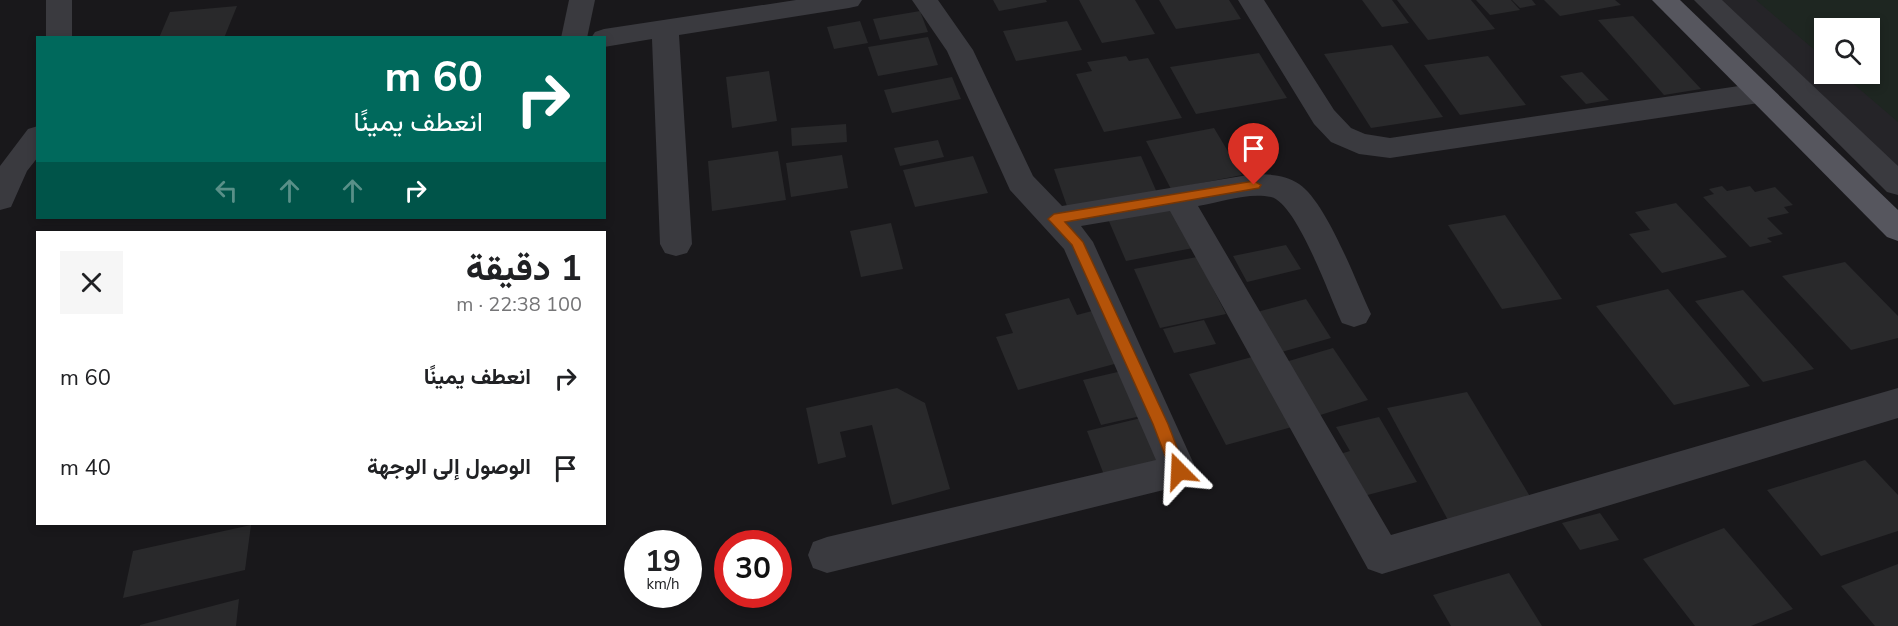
<!DOCTYPE html>
<html lang="ar">
<head>
<meta charset="utf-8">
<style>
  body { margin:0; font-family:"Nunito Sans",Vazirmatn,sans-serif; background:#f6f6f6; color:#202124; direction:rtl; height:100vh; display:flex; flex-direction:column; font-size:22px; white-space:nowrap }
  * { box-sizing:border-box; margin:0 }
  p { font-size:20px; color:#757577 }
  .icon { flex:none; width:33px; height:33px; fill:none; stroke:currentColor; stroke-width:2; stroke-linecap:round; stroke-linejoin:round }
  .map { position:relative; flex:1; overflow:hidden; direction:ltr }
  .sheet { position:absolute; left:36px; top:231px; width:570px; height:294px; display:flex; flex-direction:column; background:#fff; border-radius:0px; box-shadow:0 3px 9px #0003; direction:rtl }
  .sheet>* { flex:none }
  .guide { position:absolute; left:36px; top:36px; width:570px; height:183px; border-radius:0px; box-shadow:0 3px 9px #0003; direction:rtl; background:#00695c; color:#fff; overflow:hidden }
  .fabs { position:absolute; left:1814px; top:18px; display:grid; gap:12px }
  .fabs a { display:grid; place-items:center; width:66px; height:66px; border-radius:0px; background:#fff; box-shadow:0 3px 9px #0003; font-size:30px }
  .speed { position:absolute; left:624px; top:530px; display:flex; gap:12px; font-size:30px; font-weight:700; text-align:center }
  .speed>* { display:grid; place-content:center; width:78px; height:78px; border-radius:50%; background:#fff; box-shadow:0 3px 9px #0003; line-height:1 }
  .speed small { font-size:15px; font-weight:400 }
  .speed .limit { border:9px solid #d22; background:#fff; color:#111 }
  .pin { position:absolute; display:grid; place-items:center; width:51px; height:51px; color:#fff; margin:-62px -26px; border-radius:50% 50% 50% 0; rotate:-45deg; box-shadow:0 0 6px #0007 }
  .pin .icon { rotate:45deg }
  .me { position:absolute; width:66px; margin:-33px; rotate:339deg; stroke-linejoin:round; filter:drop-shadow(0 0 4px #0008) }
  .turn { display:flex; align-items:center; gap:21px; height:126px; padding:0 24px; font-size:27px }
  .turn .icon { width:78px; height:78px; stroke-width:2.5 }
  .turn b { display:block; font-size:42px; line-height:51px }
  .lanes { display:flex; align-items:center; height:57px; padding:0 24px; background:#0003; justify-content:center; gap:30px; direction:ltr }
  .lanes .off { opacity:.35 }
  .round { display:grid; place-items:center; flex:none; width:63px; height:63px; border-radius:0px; background:#f6f6f6 }
  .headline { display:flex; align-items:center; justify-content:space-between; height:102px; padding:0 24px }
  h1 { font-size:36px; font-weight:700; line-height:45px }
  ul { padding:0; list-style:none }
  li { display:flex; align-items:center; gap:18px; height:90px; padding:0 24px }
  li div { flex:1 }
  li b { display:block; font-size:22px }
  li em { font-style:normal }
  .map>svg:first-child { display:block }
  .built { fill:#252428; fill-rule:evenodd }
  .green { fill:#1e2621 }
  .building { fill:#29292b }
  .lines { fill:none; stroke-linecap:round; stroke-linejoin:round }
  .minor { fill:#3a3a3f; fill-rule:evenodd }
  .major { fill:#56565e; fill-rule:evenodd }
  .route { fill:#b45309; stroke:#753606; stroke-width:1.5 }
</style>
</head>
<body>
<div class="map">
<svg width="1898" height="626" viewBox="0 0 1898 626">
  <rect width="100%" height="100%" fill="#19181b"/>
  <path class="built" d="M1699 0H1898V194ZM1824 28H1869V74H1824Z"/>
  <path class="green" d="M1756 0H1898V122L1842 74H1869V28H1824V58Z"/>
  <g class="building">
    <path d="M993 0H1046L1047 2 999 11Z"/>
    <path d="M1079 0H1135L1155 34 1102 43Z"/>
    <path d="M1159 0H1229L1241 19 1176 29Z"/>
    <path d="M1362 0H1392L1409 23 1382 27Z"/>
    <path d="M1397 0H1471L1495 29 1428 40Z"/>
    <path d="M1476 0H1511L1520 10 1490 15Z"/>
    <path d="M1512 0H1532L1536 5 1520 8Z"/>
    <path d="M1544 0H1615L1621 5 1560 16Z"/>
    <path d="M237 6 224 38H159L170 12Z"/>
    <path d="M920 11 928 32 880 40 873 19Z"/>
    <path d="M1633 16 1701 89 1664 95 1598 20Z"/>
    <path d="M860 21 868 43 834 49 827 27Z"/>
    <path d="M1067 21 1082 50 1016 61 1003 31Z"/>
    <path d="M928 37 938 65 878 76 868 47Z"/>
    <path d="M1392 45 1443 117 1371 128 1324 54Z"/>
    <path d="M1259 53 1287 98 1196 114 1170 67Z"/>
    <path d="M1126 56 1129 61 1148 58 1182 118 1104 132 1076 74 1092 71 1087 62Z"/>
    <path d="M1488 56 1526 105 1460 115 1424 65Z"/>
    <path d="M769 71 777 121 732 128 726 77Z"/>
    <path d="M1582 72 1609 100 1586 104 1560 76Z"/>
    <path d="M952 77 961 99 892 113 884 90Z"/>
    <path d="M846 124 847 142 792 146 791 128Z"/>
    <path d="M1214 128 1242 175 1171 189 1146 141Z"/>
    <path d="M938 140 944 157 900 166 894 148Z"/>
    <path d="M778 151 786 200 712 211 708 161Z"/>
    <path d="M842 155 848 188 791 197 786 163Z"/>
    <path d="M973 156 988 193 915 207 903 170Z"/>
    <path d="M1141 156 1158 195 1068 209 1054 169Z"/>
    <path d="M1722 186 1727 191 1750 186 1755 192 1775 187 1793 205 1784 207 1789 213 1767 218 1783 234 1767 238 1772 242 1750 247 1703 197 1714 194 1709 189Z"/>
    <path d="M1676 203 1727 257 1662 273 1629 234 1650 230 1635 212Z"/>
    <path d="M1173 207 1193 248 1126 261 1108 219Z"/>
    <path d="M1505 215 1562 299 1502 309 1448 225Z"/>
    <path d="M891 223 903 269 861 277 850 231Z"/>
    <path d="M1286 245 1301 269 1247 282 1233 256Z"/>
    <path d="M1197 257 1226 314 1160 328 1134 269Z"/>
    <path d="M1845 262 1898 316V338L1851 350 1782 276Z"/>
    <path d="M1668 289 1750 386 1674 405 1596 306Z"/>
    <path d="M1743 290 1814 369 1763 382 1695 301Z"/>
    <path d="M1069 298 1077 315 1092 311 1118 363 1018 390 996 337 1013 333 1005 314Z"/>
    <path d="M1306 299 1331 338 1278 353 1253 313Z"/>
    <path d="M1204 320 1216 344 1174 353 1163 329Z"/>
    <path d="M1333 348 1368 400 1314 417 1282 363Z"/>
    <path d="M1252 357 1292 427 1226 445 1189 374Z"/>
    <path d="M1122 371 1141 416 1101 425 1083 380Z"/>
    <path d="M897 388 925 403 950 489 892 505 872 425 840 432 846 457 818 464 806 408Z"/>
    <path d="M1467 392 1534 503 1449 522 1387 408Z"/>
    <path d="M1379 417 1417 482 1356 498 1333 456 1350 451 1336 427Z"/>
    <path d="M1141 418 1163 467 1106 480 1087 431Z"/>
    <path d="M1865 460 1898 495V531L1821 556 1767 490Z"/>
    <path d="M1600 513 1619 540 1580 550 1562 523Z"/>
    <path d="M251 525 245 570 123 598 133 551Z"/>
    <path d="M1724 528 1793 609 1751 626H1695L1643 559Z"/>
    <path d="M1898 564V626H1875L1841 586Z"/>
    <path d="M1509 573 1542 626H1451L1433 595Z"/>
    <path d="M239 599 236 626H140V625Z"/>
  </g>
  <g class="lines">
    <g class="minor">
      <rect x="46" y="0" width="26" height="38"/>
      <path d="M569 0H595L587 38H561Z"/>
      <path d="M796 0H862L858 6 849 8 679 35 692 244 687 253 676 256 665 253 660 244 652 39 604 47V38H591L595 32 604 29Z"/>
      <path d="M912 0H938L973 50 1033 176 1062 206 1254 174C1269 174 1286 175 1299 184 1327 203 1356 282 1371 314L1366 323 1354 327 1342 323C1330 298 1297 203 1271 197 1249 192 1220 202 1198 206L1391 535 1898 388V418L1382 574 1368 569 1170 211 1081 226 1093 242 1197 471 1192 483 827 573 813 568 808 555 813 542 827 537 1156 460 1064 249 1010 190 947 51Z"/>
      <path d="M1238 0H1264L1334 110 1351 128 1365 134 1390 138 1759 83 1769 86 1773 93 1769 100 1759 103 1390 158 1359 154 1331 142 1314 124Z"/>
      <path d="M1694 0H1722L1898 166V195L1887 192Z"/>
      <path d="M38 126V157L27 171 11 207 0 210V166L28 129Z"/>
    </g>
    <path class="major" d="M1652 0H1680L1898 210V241L1887 237Z"/>
  </g>
  <path class="route" d="M1254 181 1261 185 1259 188 1065 222 1083 242 1168 424 1186 471 1184 476 1179 478 1173 476 1171 471 1153 424 1072 245 1048 219 1054 214Z"/>
</svg>
<div class="fabs">
<a><svg class="icon" aria-label="search" viewBox="0 0 24 24"><circle cx="10" cy="10" r="6"/><path d="M15 15l6 6"/></svg></a>
</div>
<div class="speed"><div>19<small>km/h</small></div><div class="limit">30</div></div>
<div class="pin" style="left:1254px;top:185px;background:#d93025"><svg class="icon" aria-label="arrive" viewBox="0 0 24 24"><path d="M6 21V4h12l-3 4 3 4H6"/></svg></div>
<svg class="me" style="left:1179px;top:471px" viewBox="-20 -20 40 40"><path d="M0-17L14 15 0 8-14 15z" fill="#b45309" stroke="#fff" stroke-width="4"/></svg>
<div class="guide">
<div class="turn"><svg class="icon" aria-label="right" viewBox="0 0 24 24"><path d="M7 20v-9h11M14 6l5 5-5 5"/></svg><div><b>60 m</b>انعطف يمينًا</div></div>
<div class="lanes"><svg class="icon off" aria-label="left" viewBox="0 0 24 24"><path d="M17 20v-9H6M10 6l-5 5 5 5"/></svg><svg class="icon off" aria-label="ahead" viewBox="0 0 24 24"><path d="M12 20V5M6 11l6-6 6 6"/></svg><svg class="icon off" aria-label="ahead" viewBox="0 0 24 24"><path d="M12 20V5M6 11l6-6 6 6"/></svg><svg class="icon" aria-label="right" viewBox="0 0 24 24"><path d="M7 20v-9h11M14 6l5 5-5 5"/></svg></div>
</div>
<section class="sheet">
<div class="headline"><div><h1>1 دقيقة</h1><p>100 m · 22:38</p></div><a class="round"><svg class="icon" aria-label="close" viewBox="0 0 24 24"><path d="M6 6l12 12M18 6L6 18"/></svg></a></div>
<ul>
<li><svg class="icon" aria-label="right" viewBox="0 0 24 24"><path d="M7 20v-9h11M14 6l5 5-5 5"/></svg><div><b>انعطف يمينًا</b></div><em>60 m</em></li>
<li><svg class="icon" aria-label="arrive" viewBox="0 0 24 24"><path d="M6 21V4h12l-3 4 3 4H6"/></svg><div><b>الوصول إلى الوجهة</b></div><em>40 m</em></li>
</ul>
</section>
</div>
</body>
</html>
